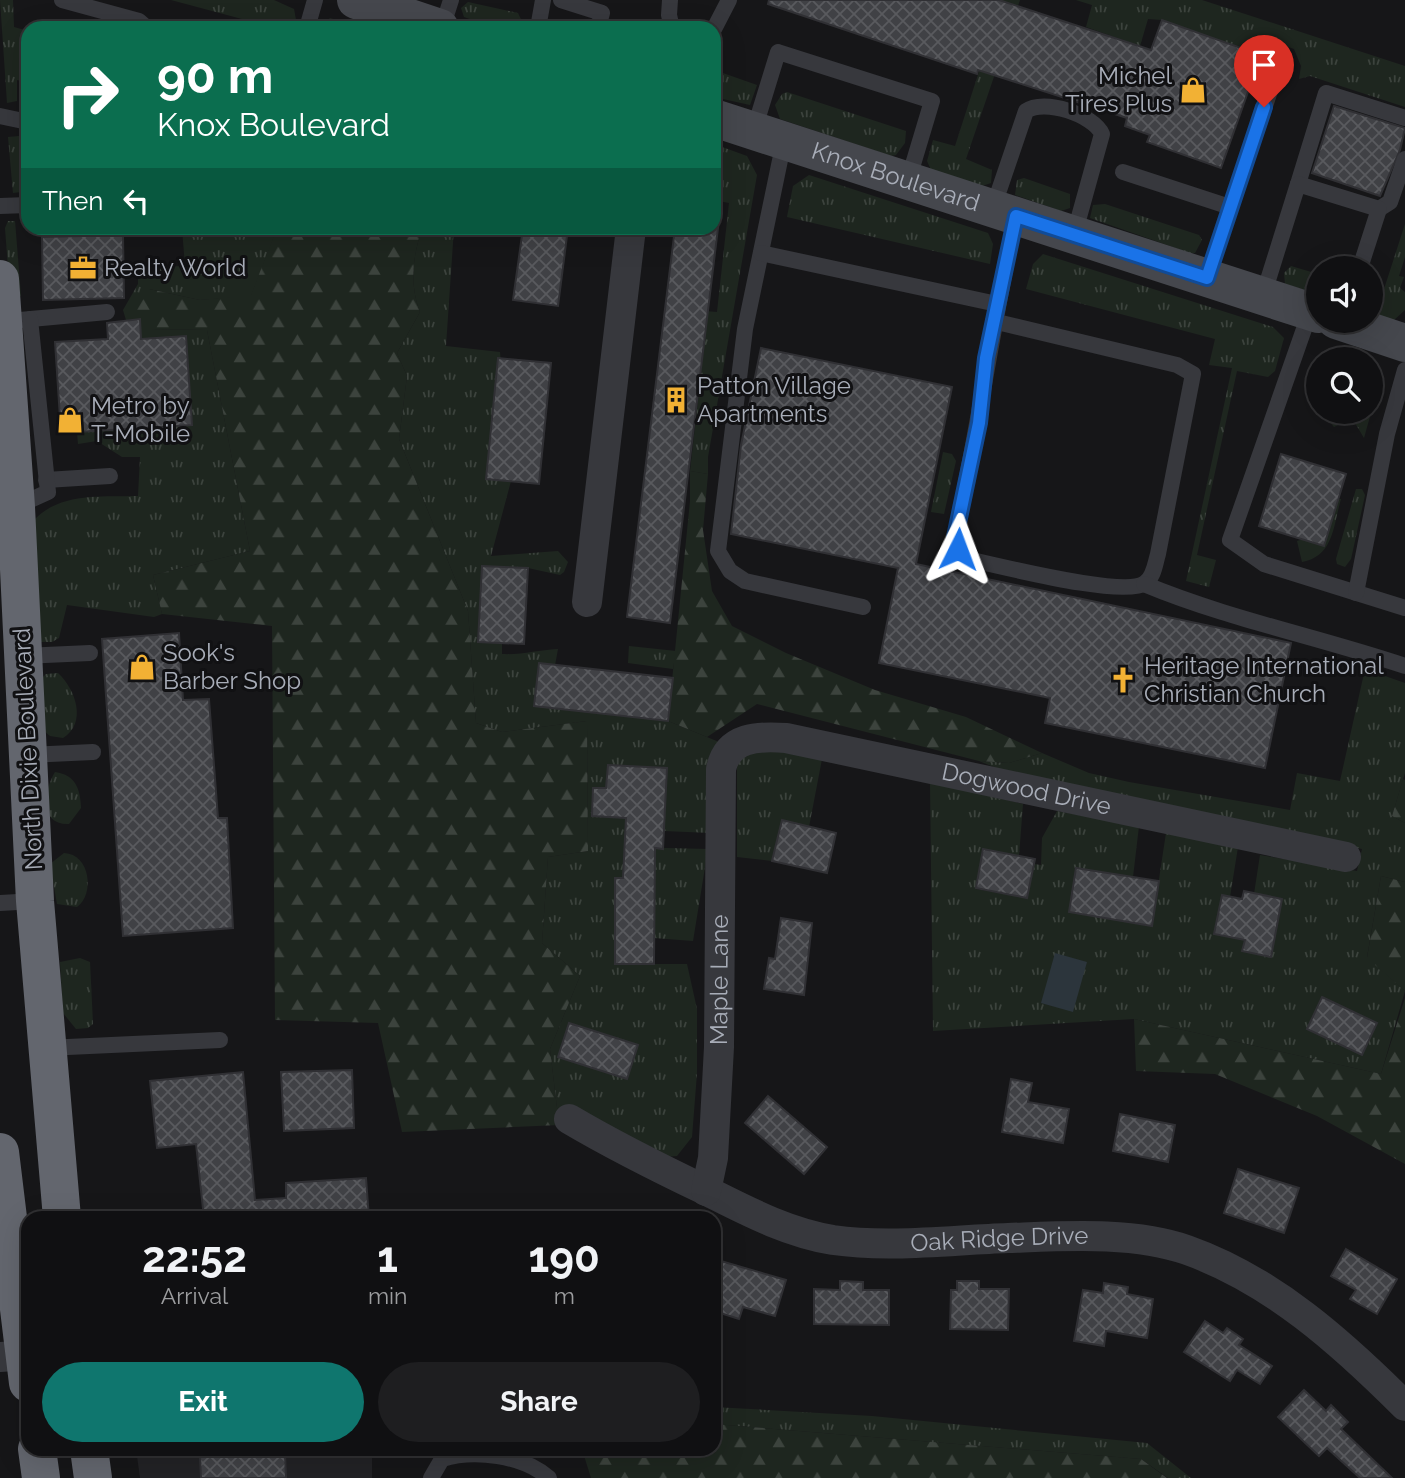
<!DOCTYPE html>
<html lang="en">
<head>
<meta charset="utf-8">
<style>
  body { margin:0; font-family:Raleway,sans-serif; background:#1e1e20; color:#f1f3f6; height:100vh; display:flex; flex-direction:column; font-size:26px; white-space:nowrap }
  * { box-sizing:border-box; margin:0 }
  p { font-size:23px; color:#9c9d9f }
  .icon { flex:none; width:38px; height:38px; fill:none; stroke:currentColor; stroke-width:2; stroke-linecap:round; stroke-linejoin:round }
  .map { position:relative; flex:1; overflow:hidden }
  .side { position:absolute; left:21px; top:1211px; width:700px; height:245px; display:flex; flex-direction:column; background:#101012; border-radius:21px; box-shadow:0 7px 28px #0002,0 0 0 2px #303032 }
  .side>* { flex:none }
  .hud { position:absolute; left:21px; top:21px; width:700px; height:214px; border-radius:21px; box-shadow:0 7px 28px #0002,0 0 0 2px #303032; background:#0b6e4f; color:#fff; overflow:hidden }
  .controls { position:absolute; left:1306px; top:256px; display:grid; gap:14px }
  .controls a { display:grid; place-items:center; width:77px; height:77px; border-radius:50%; background:#101012; box-shadow:0 7px 28px #0002,0 0 0 2px #303032; font-size:35px }
  .pin { position:absolute; display:grid; place-items:center; width:60px; height:60px; color:#fff; margin:-72px -30px; border-radius:50% 50% 50% 0; rotate:-45deg; box-shadow:0 0 7px #0007 }
  .pin .icon { rotate:45deg }
  .me { position:absolute; width:77px; margin:-38px; rotate:3deg; stroke-linejoin:round; filter:drop-shadow(0 0 5px #0008) }
  .turn { display:flex; align-items:center; gap:24px; height:147px; padding:0 21px; font-size:32px }
  .turn .icon { width:91px; height:91px; stroke-width:2.5 }
  .turn b { display:block; font-size:49px; line-height:60px }
  .then { display:flex; align-items:center; height:66px; padding:0 21px; background:#0003; gap:14px; font-size:26px }
  .eta { display:flex; justify-content:space-evenly; align-items:center; height:119px; text-align:center }
  .eta b { font-size:42px; font-weight:700; line-height:49px }
  .button { display:flex; gap:14px; margin-top:auto; padding:14px 21px }
  .button a { flex:1; height:80px; border-radius:42px; background:#0f766e; color:#fff; font-size:28px; font-weight:700; line-height:80px; text-align:center }
  .button a+a { background:#1e1e20; color:#f1f3f6 }
  .map>svg:first-child { display:block }
  .built { fill:#222225 }
  .grass { fill:url(#grass-tufts) }
  .forest { fill:url(#forest-firs) }
  .water { fill:#2c353c }
  .building { fill:url(#building-cross-hatch); stroke:#303034; stroke-width:2 }
  .lines { fill:none; stroke-linecap:round; stroke-linejoin:round }
  .lane { stroke:#37383d; stroke-width:16 }
  .street { stroke:#37383d; stroke-width:30 }
  .secondary { stroke:#45474d; stroke-width:38 }
  .highway { stroke:#63666e; stroke-width:38 }
  .route-casing { stroke:#114b97; stroke-width:18 }
  .route { stroke:#1a73e8; stroke-width:12 }
  .labels { text-anchor:middle; stroke-width:6; stroke-linejoin:round; paint-order:stroke }
  .poi-label { font-size:24px; fill:#a8adb8; stroke:#111113; text-anchor:start }
  .street-label { font-size:24px; fill:#a8adb8; stroke:#111113 }
</style>
</head>
<body>
<div class="map">
<svg width="1405" height="1478" viewBox="0 0 1405 1478">
  <defs>
    <pattern id="grass-tufts" width="24" height="20" patternUnits="userSpaceOnUse" patternTransform="scale(1.75)"><rect width="24" height="20" fill="#1e261f"/><path d="M3 7l-1-3M5 7V3M7 7l1-3M15 17l-1-3M17 17v-4M19 17l1-3" fill="none" stroke="#3c433d"/></pattern>
    <pattern id="forest-firs" width="22" height="20" patternUnits="userSpaceOnUse" patternTransform="scale(1.75)"><rect width="22" height="20" fill="#1e261f"/><path d="M5 1l3.5 6h-7zM16 11l3.5 6h-7z" fill="#3c433d"/></pattern>
    <pattern id="building-cross-hatch" width="8" height="8" patternUnits="userSpaceOnUse" patternTransform="scale(1.75)"><rect width="8" height="8" fill="#404145"/><path d="M0 0l8 8M0 8l8-8" fill="none" stroke="#595a5e"/></pattern>
  </defs>
  <rect width="100%" height="100%" fill="#161618"/>
  <path class="built" d="M136 1449H372V1478H140Z"/>
  <g class="grass">
    <path d="M0 0H13L14 27 28 31 22 64 28 67 26 82 17 80V101L7 103Z"/>
    <path d="M171 0H274L294 9 296 20 290 28H276Z"/>
    <path d="M1002 0H1020L966 159 992 170 991 183 982 186 931 170 927 161 933 140 955 146Z"/>
    <path d="M1076 0H1202L1405 66V107L1310 76 1299 79 1301 66 1294 49 1267 39 1261 55 1162 20 1148 19 1140 46 1086 27 1092 5Z"/>
    <path d="M468 2 518 13 525 28H496L464 17 461 8Z"/>
    <path d="M330 18 362 28H320Z"/>
    <path d="M720 72 757 85 750 105 714 97V74Z"/>
    <path d="M787 92 906 131 905 143 896 155 891 156 780 119 775 105 782 94Z"/>
    <path d="M19 136 21 192 13 193 8 137Z"/>
    <path d="M714 144 747 156 757 175 708 457V474L690 471 706 330 668 326V308L717 312 729 203 714 200Z"/>
    <path d="M809 175 988 233 993 244 990 264 787 217 793 186Z"/>
    <path d="M1024 178 1070 194V208L1061 211 1015 195 1017 180Z"/>
    <path d="M1105 204 1199 235 1202 240 1195 253H1190L1090 218 1093 205Z"/>
    <path d="M8 221H15L21 296 10 293 5 228Z"/>
    <path d="M1405 224V257L1399 276 1404 277 1400 288 1405 292V310L1394 320 1376 314Z"/>
    <path d="M182 228 277 229 251 296 200 300 149 289 150 329 207 330 250 551 153 575 162 614 154 617 67 605 59 638 52 642H39L34 520C61 492 101 497 138 496L140 457H122L97 441 78 444 77 432 192 424 186 336 141 339 140 319 126 320 123 310 138 284V267L185 266Z"/>
    <path d="M422 228H454L446 346 500 352 511 481 491 556 558 551 568 562 564 572 560 575 528 568 482 566 478 642 502 643V654C522 655 538 650 558 649L555 665 539 663 534 706 668 721 719 742 711 833 664 831 666 768 608 765 606 788H593L592 816 626 818 625 847 708 849 693 941 654 938V878H615V964H687L697 1009V1073L692 1137 677 1156 664 1157 559 1125 550 1049 580 976 542 943 548 857 588 851 587 721 502 732 476 723 468 611 399 439 407 376 397 353 420 312C409 283 413 257 422 228Z"/>
    <path d="M1043 254 1273 327 1284 338 1275 371 1268 377 1237 371 1197 555 1216 560 1209 587 1186 581 1232 368 1209 365 1215 339 1026 289 1033 264Z"/>
    <path d="M1291 266 1318 274V294L1285 284 1284 273Z"/>
    <path d="M1318 361V401L1306 398Z"/>
    <path d="M1370 367 1377 369 1379 384 1364 438 1352 418 1334 427 1324 415 1325 411H1370Z"/>
    <path d="M943 452 952 454 956 461 944 514 931 512Z"/>
    <path d="M1356 489H1362L1365 495 1351 559 1345 567 1337 564 1336 559Z"/>
    <path d="M1338 499H1341C1333 526 1334 556 1302 562L1297 541 1303 539Z"/>
    <path d="M629 646 676 651 673 669 628 663Z"/>
    <path d="M1365 669 1405 683V773L1392 816 1405 823V882L1381 876 1367 957 1405 991 1381 1074 1134 1019 933 1031 930 782 1023 804 1019 856 983 849 976 889 1027 898 1034 864 1041 865 1042 838 1057 811 1139 826 1133 877 1076 868 1069 912 1152 925 1166 833 1238 847 1230 897 1222 895 1214 933 1245 940 1243 951 1271 957 1282 899 1254 894 1260 855 1357 871 1362 849 1016 776 979 761 1009 763 1042 753 1089 773 1129 782 1290 810 1297 773 1340 781Z"/>
    <path d="M58 673C76 690 87 723 63 738L50 736 43 730 42 678 46 674Z"/>
    <path d="M780 748 822 759 809 827 782 820 772 861 737 857V760L749 751Z"/>
    <path d="M55 772C76 775 80 789 81 808L69 824C38 825 44 790 55 772Z"/>
    <path d="M64 853C90 854 95 894 77 907L57 904 50 864Z"/>
    <path d="M80 958 90 962 93 1024 88 1028 76 1029 63 1013 60 962Z"/>
    <path d="M714 1407 872 1416 1147 1443 1191 1478H1168L1141 1459 714 1424Z"/>
  </g>
  <g class="forest">
    <path d="M277 228H422C413 257 409 283 420 312L397 353 407 376 399 439 468 611 476 723 502 732 587 721 588 851 548 857 542 943 580 976 550 1049 559 1125 402 1132 378 1023 275 1020 272 626 162 614 153 575 250 551 207 330 150 329 133 304 149 289 200 300 251 295Z"/>
    <path d="M690 471 708 474 703 530 712 591 732 626 786 653 875 690 966 717 1042 753 1009 763 979 761 757 704 707 737 668 721 690 501Z"/>
    <path d="M1403 779 1405 780V823L1392 816Z"/>
    <path d="M1381 876 1405 882V991L1367 958Z"/>
    <path d="M1405 998V1164L1317 1116 1215 1074 1136 1071 1134 1019 1381 1074Z"/>
    <path d="M714 1424 1141 1459 1167 1478H591L582 1449H714Z"/>
  </g>
  <path class="water" d="M1055 953 1087 962 1073 1012 1041 1003Z"/>
  <g class="building">
    <path d="M769 0H999L1151 50 1162 20 1261 55 1221 168 1147 142 1150 135 1125 126 1127 118 978 70 977 74 768 4Z"/>
    <path d="M1334 106 1405 128 1400 150 1380 196 1312 173Z"/>
    <path d="M523 228H568L558 306 513 300Z"/>
    <path d="M675 228H718L670 623 627 617Z"/>
    <path d="M123 235 124 298 43 300 42 237Z"/>
    <path d="M140 319 141 339 186 336 192 425 61 433 55 342 108 339 107 323Z"/>
    <path d="M761 348 952 387 916 564 1291 643 1265 768 1045 723 1050 698 879 663 898 568 731 534 741 445Z"/>
    <path d="M498 358 551 363 539 484 486 479Z"/>
    <path d="M1281 454 1346 474 1324 546 1259 526Z"/>
    <path d="M482 566 528 568 524 644 478 642Z"/>
    <path d="M179 633 183 700 209 699 218 818H227L233 928 123 936 102 639Z"/>
    <path d="M539 663 673 678 668 721 534 706Z"/>
    <path d="M608 765 667 768 663 849 655 848 654 964H615V878H623L626 818 592 816 593 788H606Z"/>
    <path d="M782 820 836 833 827 873 772 861Z"/>
    <path d="M983 849 1035 859 1027 898 976 888Z"/>
    <path d="M1076 868 1159 881 1152 926 1069 912Z"/>
    <path d="M1244 891 1282 899 1271 957 1242 951 1245 940 1214 934 1222 895 1242 899Z"/>
    <path d="M781 918 812 923 804 995 764 989 769 958 775 959Z"/>
    <path d="M1322 997 1377 1023 1362 1055 1307 1029Z"/>
    <path d="M569 1023 638 1045 627 1079 558 1057Z"/>
    <path d="M352 1070 354 1128 284 1131 281 1072Z"/>
    <path d="M243 1072 255 1200 286 1198V1183L366 1178 369 1218H204L196 1144 157 1148 150 1081Z"/>
    <path d="M1011 1079 1032 1083 1028 1102 1069 1109 1063 1143 1002 1132Z"/>
    <path d="M768 1096 827 1147 804 1174 745 1123Z"/>
    <path d="M1120 1114 1175 1125 1168 1162 1113 1151Z"/>
    <path d="M1238 1169 1299 1188 1284 1233 1224 1213Z"/>
    <path d="M1346 1249 1397 1279 1377 1314 1350 1299 1356 1290 1331 1276Z"/>
    <path d="M714 1259 786 1280 775 1316 743 1307 739 1319 714 1311Z"/>
    <path d="M840 1281 863 1282V1290H889V1325L814 1324V1289L840 1290Z"/>
    <path d="M957 1281H979V1289H1009L1008 1330 950 1329 951 1290H957Z"/>
    <path d="M1104 1283 1128 1287 1127 1294 1153 1299 1147 1338 1106 1331 1104 1346 1074 1341 1083 1290 1103 1293Z"/>
    <path d="M1205 1321 1223 1333 1227 1328 1243 1339 1239 1345 1272 1366 1260 1384 1237 1370 1230 1381 1184 1352Z"/>
    <path d="M1304 1390 1326 1411 1331 1405 1348 1422 1341 1429 1392 1478H1360L1327 1448 1319 1456 1278 1417Z"/>
    <path d="M285 1453 286 1478H201L200 1457Z"/>
  </g>
  <g class="lines">
    <g class="lane">
      <path d="M62 0 139 21 147 28"/>
      <path d="M561 0 602 13 598 28"/>
      <path d="M670 0 669 15 672 28"/>
      <path d="M307 28 315 0"/>
      <path d="M442 28 451 0"/>
      <path d="M538 28 543 0"/>
      <path d="M714 29 729 0"/>
      <path d="M0 116 28 122"/>
      <path d="M754 130 778 52 932 101 908 181"/>
      <path d="M784 141 745 329 718 551 730 571 745 581 863 607"/>
      <path d="M1123 172 1230 207"/>
      <path d="M1298 184 1326 93 1405 118"/>
      <path d="M0 206 28 205"/>
      <path d="M993 208 1026 111C1044 98 1094 115 1102 134L1074 235"/>
      <path d="M1379 209 1390 202 1405 159"/>
      <path d="M761 253 997 304"/>
      <path d="M1207 278 1273 82"/>
      <path d="M1263 296 1298 184 1379 209 1360 268"/>
      <path d="M1310 312 1230 540 1264 564 1405 608"/>
      <path d="M20 320 107 312"/>
      <path d="M993 321 1177 365 1193 374 1158 554C1155 564 1154 577 1145 583 1125 598 1005 567 976 561L958 549 955 537C978 430 993 323 1016 216"/>
      <path d="M46 480 110 476"/>
      <path d="M17 506 48 492 30 319"/>
      <path d="M1144 584C1228 619 1319 637 1405 666"/>
      <path d="M1356 593 1387 434 1405 370"/>
      <path d="M23 656 90 653"/>
      <path d="M28 755 93 752"/>
      <path d="M0 903 35 901"/>
      <path d="M46 1048 220 1040"/>
      <path d="M431 1478 442 1459C474 1449 523 1455 549 1478"/>
    </g>
    <g class="street">
      <path d="M587 602 631 228"/>
      <path id="s1" d="M569 1119C613 1145 659 1168 705 1190 747 1211 786 1232 833 1240 889 1248 951 1240 1008 1238 1063 1236 1134 1231 1187 1250 1272 1280 1342 1343 1405 1406"/>
      <path id="s2" d="M706 1191 713 1158 719 1047 721 769C728 736 759 736 786 738L1346 857"/>
      <path d="M0 1357 28 1355"/>
    </g>
    <g class="secondary">
      <path d="M356 0 440 28"/>
      <path id="s3" d="M714 118 1318 314"/>
      <path d="M1336 320 1405 343"/>
    </g>
    <g class="highway">
      <path d="M0 279 16 507 35 901 62 1218"/>
      <path d="M0 1152 28 1383"/>
      <path d="M37 1449 41 1478"/>
      <path d="M89 1449 93 1478"/>
    </g>
  </g>
  <g class="lines">
    <g class="route-casing">
      <path id="route" d="M958 549 955 537 979 423 986 358 1016 216 1207 278 1264 107"/>
    </g>
    <use href="#route" class="route"/>
  </g>
  <defs>
    <g id="shop-bare" transform="scale(2.1)"><path d="M-5-2.5h2.3a2.7 3.5 0 0 1 5.4 0H5L5.5 6h-11ZM-1.5-2.5h3a1.5 2.3 0 0 0-3 0Z" fill="#f2b134" stroke="#111113" stroke-width="2.5" paint-order="stroke"/></g>
    <g id="office-bare" transform="scale(2.1)"><path d="M-6-3h4V-5.5h4V-3h4V5H-6ZM-1-4.5V-3h2v-1.5ZM-6 0V1H6V0Z" fill="#f2b134" stroke="#111113" stroke-width="2.5" paint-order="stroke"/></g>
    <g id="building-bare" transform="scale(2.1)"><path d="M-4-6H4V6H1V3H-1V6H-4ZM-2.5-4.3h1.7v1.8h-1.7ZM.8-4.3h1.7v1.8H.8ZM-2.5-1h1.7V.8h-1.7ZM.8-1h1.7V.8H.8Z" fill="#f2b134" stroke="#111113" stroke-width="2.5" paint-order="stroke"/></g>
    <g id="church-bare" transform="scale(2.1)"><path d="M-1.2-6h2.4v3.5h3.3v2.4h-3.3V6h-2.4V-.1h-3.3v-2.4h3.3Z" fill="#f2b134" stroke="#111113" stroke-width="2.5" paint-order="stroke"/></g>
  </defs>
  <g fill-rule="evenodd">
    <use href="#shop-bare" x="1193" y="90"/>
    <use href="#office-bare" x="83" y="268"/>
    <use href="#building-bare" x="676" y="400"/>
    <use href="#shop-bare" x="70" y="420"/>
    <use href="#shop-bare" x="142" y="667"/>
    <use href="#church-bare" x="1123" y="680"/>
  </g>
  <g class="labels">
    <g class="poi-label">
      <text x="1172" y="84" text-anchor="end">Michel<tspan x="1172" dy="28">Tires Plus</tspan></text>
      <text x="104" y="276">Realty World</text>
      <text x="697" y="394">Patton Village<tspan x="697" dy="28">Apartments</tspan></text>
      <text x="91" y="414">Metro by<tspan x="91" dy="28">T-Mobile</tspan></text>
      <text x="163" y="661">Sook's<tspan x="163" dy="28">Barber Shop</tspan></text>
      <text x="1144" y="674">Heritage International<tspan x="1144" dy="28">Christian Church</tspan></text>
    </g>
    <g class="street-label">
      <text dy="8" stroke="none"><textPath href="#s3" startOffset="191">Knox Boulevard</textPath></text>
      <text transform="translate(28 749) rotate(-93)" y="8">North Dixie Boulevard</text>
      <text dy="8" stroke="none"><textPath href="#s2" startOffset="749">Dogwood Drive</textPath></text>
      <text dy="8" stroke="none"><textPath href="#s2" startOffset="212">Maple Lane</textPath></text>
      <text dy="8" stroke="none"><textPath href="#s1" startOffset="458">Oak Ridge Drive</textPath></text>
    </g>
  </g>
</svg>
<div class="controls">
<a><svg class="icon" aria-label="sound" viewBox="0 0 24 24"><path d="M4 9h4l5-4v14l-5-4H4zM17 9q2 3 0 6"/></svg></a>
<a><svg class="icon" aria-label="search" viewBox="0 0 24 24"><circle cx="10" cy="10" r="6"/><path d="M15 15l6 6"/></svg></a>
</div>
<div class="pin" style="left:1264px;top:107px;background:#d93025"><svg class="icon" aria-label="arrive" viewBox="0 0 24 24"><path d="M6 21V4h12l-3 4 3 4H6"/></svg></div>
<svg class="me" style="left:958px;top:549px" viewBox="-20 -20 40 40"><path d="M0-17L14 15 0 8-14 15z" fill="#1a73e8" stroke="#fff" stroke-width="4"/></svg>
<div class="hud">
<div class="turn"><svg class="icon" aria-label="right" viewBox="0 0 24 24"><path d="M7 20v-9h11M14 6l5 5-5 5"/></svg><div><b>90 m</b>Knox Boulevard</div></div>
<div class="then">Then<svg class="icon" aria-label="left" viewBox="0 0 24 24"><path d="M17 20v-9H6M10 6l-5 5 5 5"/></svg></div>
</div>
<section class="side">
<div class="eta">
<div><b>22:52</b><p>Arrival</p></div>
<div><b>1</b><p>min</p></div>
<div><b>190</b><p>m</p></div>
</div>
<div class="button"><a>Exit</a><a>Share</a></div>
</section>
</div>
</body>
</html>
